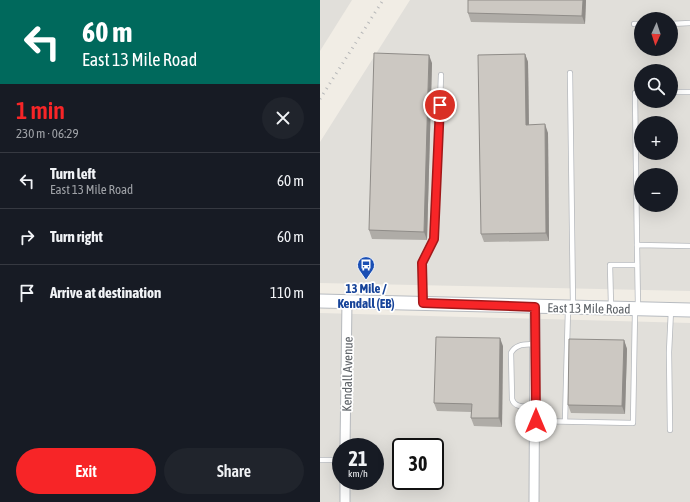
<!DOCTYPE html>
<html lang="en">
<head>
<meta charset="utf-8">
<style>
  body { margin:0; font-family:"Asap Condensed",sans-serif; background:#20242c; color:#f1f3f6; height:100vh; display:flex; flex-direction:column; font-size:15px; white-space:nowrap }
  * { box-sizing:border-box; margin:0 }
  p { font-size:13px; color:#9ea1a6 }
  .icon { flex:none; width:22px; height:22px; fill:none; stroke:currentColor; stroke-width:2; stroke-linecap:round; stroke-linejoin:round }
  .map { position:relative; flex:1; overflow:hidden }
  .sheet { display:flex; flex-direction:column; background:#171b24; width:320px }
  .sheet>* { flex:none }
  .top-card { background:#00695c; color:#fff; overflow:hidden }
  .needle { width:26px; rotate:183deg }
  .controls { position:absolute; left:314px; top:12px; display:grid; gap:8px }
  .controls a { display:grid; place-items:center; width:44px; height:44px; border-radius:50%; background:#171b24; box-shadow:0 4px 16px #0002; font-size:20px }
  .speed { position:absolute; left:12px; top:438px; display:flex; gap:8px; font-size:20px; font-weight:700; text-align:center }
  .speed>* { display:grid; place-content:center; width:52px; height:52px; border-radius:50%; background:#171b24; box-shadow:0 4px 16px #0002; line-height:1 }
  .speed small { font-size:10px; font-weight:400 }
  .speed .limit { border:2px solid #111; border-radius:6px; background:#fff; color:#111 }
  .pin { position:absolute; display:grid; place-items:center; width:34px; height:34px; color:#fff; margin:-17px; border:2px solid #fff; border-radius:50%; box-shadow:0 1px 4px #0007 }
  .me { position:absolute; width:44px; margin:-22px; rotate:0deg; stroke-linejoin:round; filter:drop-shadow(0 0 3px #0008) }
  .turn { display:flex; align-items:center; gap:14px; height:84px; padding:0 16px; font-size:18px }
  .turn .icon { width:52px; height:52px; stroke-width:2.5 }
  .turn b { display:block; font-size:28px; line-height:34px }
  .round { display:grid; place-items:center; flex:none; width:42px; height:42px; border-radius:21px; background:#20242c }
  .headline { display:flex; align-items:center; justify-content:space-between; height:68px; padding:0 16px }
  h1 { font-size:24px; font-weight:600; line-height:30px; color:#f72527 }
  .primary-button { display:flex; gap:8px; margin-top:auto; padding:8px 16px }
  .primary-button a { flex:1; height:46px; border-radius:24px; background:#f72527; color:#fff; font-size:16px; font-weight:600; line-height:46px; text-align:center }
  .primary-button a+a { background:#20242c; color:#f1f3f6 }
  ul { padding:0; list-style:none }
  li { display:flex; align-items:center; gap:12px; height:56px; padding:0 16px; border-top:1px solid #363941 }
  li div { flex:1 }
  li b { display:block; font-size:15px }
  li em { font-style:normal }
  main { display:flex; flex:1; min-height:0 }
  .map>svg:first-child { display:block }
  .industrial { fill:#e1dfda; fill-rule:evenodd }
  .lines { fill:none; stroke-linecap:round; stroke-linejoin:round }
  .lane-casing { stroke:#b6b9bd; stroke-width:6 }
  .street-casing { stroke:#b6b9bd; stroke-width:11 }
  .secondary-casing { stroke:#b7bbc0; stroke-width:15 }
  .lane { stroke:#fff; stroke-width:4.5 }
  .street { stroke:#fff; stroke-width:9 }
  .secondary { stroke:#fff; stroke-width:13 }
  .rail { stroke:#b6b7b8; stroke-width:3; stroke-dasharray:1 5; stroke-linecap:butt }
  .wall { fill:#afaca7 }
  .shaded-wall { fill:#8f8c88 }
  .building { fill:#ccc8c2; stroke:#8f8c88 }
  .route-casing { stroke:#a11819; stroke-width:10 }
  .route { stroke:#f72527; stroke-width:7 }
  .labels { text-anchor:middle; stroke-width:3.5; stroke-linejoin:round; paint-order:stroke }
  .transit-label { font-size:13px; font-weight:bold; fill:#164399; stroke:#fff }
  .street-label { font-size:13px; fill:#5d6267; stroke:#fff }
</style>
</head>
<body>
<main>
<section class="sheet">
<div class="top-card">
<div class="turn"><svg class="icon" aria-label="left" viewBox="0 0 24 24"><path d="M17 20v-9H6M10 6l-5 5 5 5"/></svg><div><b>60 m</b>East 13 Mile Road</div></div>
</div>
<div class="headline"><div><h1>1 min</h1><p>230 m · 06:29</p></div><a class="round"><svg class="icon" aria-label="close" viewBox="0 0 24 24"><path d="M6 6l12 12M18 6L6 18"/></svg></a></div>
<ul>
<li><svg class="icon" aria-label="left" viewBox="0 0 24 24"><path d="M17 20v-9H6M10 6l-5 5 5 5"/></svg><div><b>Turn left</b><p>East 13 Mile Road</p></div><em>60 m</em></li>
<li><svg class="icon" aria-label="right" viewBox="0 0 24 24"><path d="M7 20v-9h11M14 6l5 5-5 5"/></svg><div><b>Turn right</b></div><em>60 m</em></li>
<li><svg class="icon" aria-label="arrive" viewBox="0 0 24 24"><path d="M6 21V4h12l-3 4 3 4H6"/></svg><div><b>Arrive at destination</b></div><em>110 m</em></li>
</ul>
<div class="primary-button"><a>Exit</a><a>Share</a></div>
</section>
<div class="map">
<svg width="370" height="502" viewBox="0 0 370 502">
  <rect width="100%" height="100%" fill="#f1ede5"/>
  <g class="industrial">
    <path d="M0 0H32L0 51Z"/>
    <path d="M90 0H370V291L0 283V142ZM321 19H351V49H321ZM321 71H351V101H321ZM321 123H351V153H321ZM321 175H351V205H321Z"/>
    <path d="M0 313 370 323V502H0ZM21 447H55V481H21ZM81 447H115V481H81Z"/>
  </g>
  <g class="lines">
    <g class="lane-casing">
      <g id="lane">
        <path d="M314 24H321"/>
        <path d="M351 24 370 23"/>
        <path d="M250 73 253 306"/>
        <path d="M351 92H370"/>
        <path d="M317 245 315 93H321"/>
        <path d="M103 302 102 263 115 239 121 75"/>
        <path d="M291 306 290 265H317"/>
        <path d="M318 308 317 245 370 246"/>
        <path d="M215 407C206 406 195 409 192 399L191 353C196 343 206 345 216 344"/>
        <path d="M216 421 313 423 315 311"/>
        <path d="M245 421 248 309"/>
        <path d="M350 430 349 352 351 310"/>
        <path d="M0 460H21"/>
      </g>
    </g>
    <g class="street-casing">
      <g id="street">
        <path d="M25 447 27 301"/>
        <path d="M25 481V502"/>
        <path d="M214 502 215 307"/>
      </g>
    </g>
    <g class="secondary-casing">
      <path id="secondary" d="M0 301 370 310"/>
    </g>
    <use href="#lane" class="lane"/>
    <use href="#street" class="street"/>
    <use href="#secondary" class="secondary"/>
    <path class="rail" d="M0 99 63 0"/>
  </g>
  <g class="wall">
    <path d="M148 0H266L265 24 151 22 148 13Z"/>
    <path d="M205 54 208 62 209 125 228 133 229 241 164 242 161 234Z"/>
    <path d="M112 63 107 240 52 239 49 230Z"/>
    <path d="M304 340 307 349 305 414 251 413 248 405Z"/>
    <path d="M183 346 182 427 154 426 151 418V412L117 411 114 403Z"/>
  </g>
  <g class="shaded-wall">
    <path d="M263 0H266L265 24 262 16Z"/>
    <path d="M205 54 208 62 209 133 206 125Z"/>
    <path d="M109 55 112 63 107 240 104 232Z"/>
    <path d="M225 124 228 133 229 241 226 233Z"/>
    <path d="M180 338 183 346 182 427 179 418Z"/>
    <path d="M304 340 307 349 305 414 302 406Z"/>
  </g>
  <g class="building">
    <path d="M148 0H263L262 16 148 13Z"/>
    <path d="M54 53 109 55 104 232 49 230Z"/>
    <path d="M205 54 206 125 225 124 226 233 161 234 158 55Z"/>
    <path d="M116 337 180 338 179 418H151L152 404 114 403Z"/>
    <path d="M249 339 304 340 302 406 248 405Z"/>
  </g>
  <g class="lines">
    <g class="route-casing">
      <path id="route" d="M120 105 114 239 102 263 103 303 215 307 216 421"/>
    </g>
    <use href="#route" class="route"/>
  </g>
  <defs>
    <g id="bus-pin" transform="scale(0.9)"><path d="M0 17L-7.5 6A9.5 9.5 0 1 1 7.5 6Z" fill="#1a4fb4" stroke="#fff"/><path d="M-5-6H5V4H4V6H2V4H-2V6H-4V4H-5ZM-3.5-4V0h7V-4ZM-3.5 1.2v1.5H-2V1.2ZM2 1.2v1.5H3.5V1.2Z" fill="#fff"/></g>
  </defs>
  <g fill-rule="evenodd">
    <use href="#bus-pin" x="46" y="265"/>
  </g>
  <g class="labels">
    <g class="transit-label">
      <text x="46" y="293">13 Mile /<tspan x="46" dy="15">Kendall (EB)</tspan></text>
    </g>
    <g class="street-label">
      <text transform="translate(269 308) rotate(1)" y="5">East 13 Mile Road</text>
      <text transform="translate(27 374) rotate(-89)" y="5">Kendall Avenue</text>
    </g>
  </g>
</svg>
<div class="controls">
<a><svg class="needle" viewBox="-14 -14 28 28"><path d="M0-13l5 13h-10z" fill="#e53935"/><path d="M0 13l5-13h-10z" fill="#9ea1a6"/></svg></a>
<a><svg class="icon" aria-label="search" viewBox="0 0 24 24"><circle cx="10" cy="10" r="6"/><path d="M15 15l6 6"/></svg></a>
<a>+</a>
<a>−</a>
</div>
<div class="speed"><div>21<small>km/h</small></div><div class="limit">30</div></div>
<div class="pin" style="left:120px;top:105px;background:#d93025"><svg class="icon" aria-label="arrive" viewBox="0 0 24 24"><path d="M6 21V4h12l-3 4 3 4H6"/></svg></div>
<svg class="me" style="left:216px;top:421px" viewBox="-20 -20 40 40"><circle r="19" fill="#fff"/><path d="M0-13L10 11 0 6-10 11z" fill="#f72527"/></svg>
</div>
</main>
</body>
</html>
